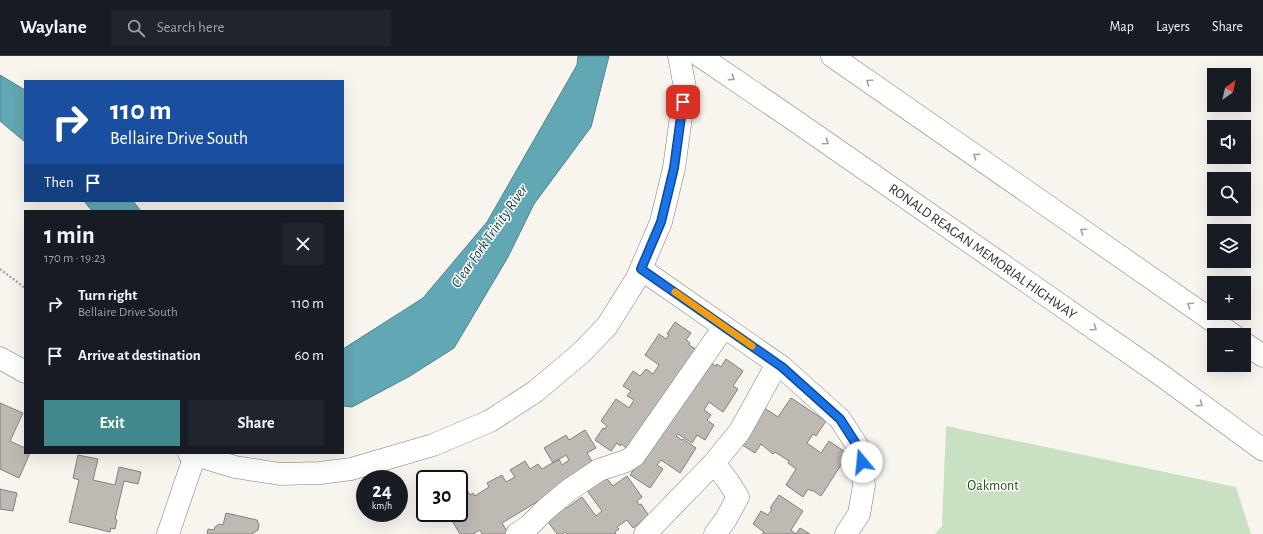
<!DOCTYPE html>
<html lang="en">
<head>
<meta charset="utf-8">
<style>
  body { margin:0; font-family:"Alegreya Sans",sans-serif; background:#20242c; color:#f1f3f6; height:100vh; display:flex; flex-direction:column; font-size:15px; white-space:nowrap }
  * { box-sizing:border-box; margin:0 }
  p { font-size:13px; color:#9ea1a6 }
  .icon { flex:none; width:22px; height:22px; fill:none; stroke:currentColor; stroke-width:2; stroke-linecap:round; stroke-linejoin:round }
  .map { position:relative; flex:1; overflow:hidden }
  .side { position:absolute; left:24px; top:154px; width:320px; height:244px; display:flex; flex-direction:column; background:#171b24; border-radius:0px; box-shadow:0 4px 16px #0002 }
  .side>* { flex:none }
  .banner { position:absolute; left:24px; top:24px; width:320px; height:122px; border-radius:0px; box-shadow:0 4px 16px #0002; background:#1a4fa0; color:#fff; overflow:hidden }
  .needle { width:26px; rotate:34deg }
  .fabs { position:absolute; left:1207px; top:12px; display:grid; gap:8px }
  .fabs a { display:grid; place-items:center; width:44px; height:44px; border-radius:0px; background:#171b24; box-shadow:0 4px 16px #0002; font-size:20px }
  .speed { position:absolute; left:356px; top:414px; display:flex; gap:8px; font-size:20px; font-weight:700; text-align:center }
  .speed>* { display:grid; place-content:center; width:52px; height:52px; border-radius:50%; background:#171b24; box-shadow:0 4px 16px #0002; line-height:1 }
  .speed small { font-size:10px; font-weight:400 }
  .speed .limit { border:2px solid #111; border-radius:6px; background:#fff; color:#111 }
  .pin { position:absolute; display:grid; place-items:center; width:34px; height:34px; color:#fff; margin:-17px; border-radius:8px; box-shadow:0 2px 6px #0006 }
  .me { position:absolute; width:44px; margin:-22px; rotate:343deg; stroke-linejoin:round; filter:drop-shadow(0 0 3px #0008) }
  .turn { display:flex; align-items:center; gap:14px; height:84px; padding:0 20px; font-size:18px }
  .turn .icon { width:52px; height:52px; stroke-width:2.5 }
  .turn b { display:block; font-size:28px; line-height:34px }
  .then { display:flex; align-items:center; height:38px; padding:0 20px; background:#0003; gap:8px; font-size:15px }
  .round { display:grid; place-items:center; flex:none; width:42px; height:42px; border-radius:0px; background:#20242c }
  .summary { display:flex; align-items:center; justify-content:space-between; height:68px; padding:0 20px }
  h1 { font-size:24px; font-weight:700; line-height:30px }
  .cta { display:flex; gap:8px; margin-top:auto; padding:8px 20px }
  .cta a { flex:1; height:46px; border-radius:0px; background:#40888e; color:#fff; font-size:16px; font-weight:700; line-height:46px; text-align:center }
  .cta a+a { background:#20242c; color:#f1f3f6 }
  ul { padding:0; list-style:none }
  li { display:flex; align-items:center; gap:12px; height:52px; padding:0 20px }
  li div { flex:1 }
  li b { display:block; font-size:15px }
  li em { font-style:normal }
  header { display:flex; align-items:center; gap:24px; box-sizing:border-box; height:56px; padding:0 20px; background:#171b24; border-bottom:1px solid #363941 }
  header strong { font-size:19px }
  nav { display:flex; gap:22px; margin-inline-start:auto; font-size:14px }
  .search { width:280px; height:36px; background:#20242c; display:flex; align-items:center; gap:10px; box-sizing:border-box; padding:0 14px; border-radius:0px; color:#9ea1a6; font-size:15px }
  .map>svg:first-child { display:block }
  .green { fill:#c9e0c3 }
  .water { fill:#62a8b4; stroke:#52838b }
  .building { fill:#bfb9b4; stroke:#86807c }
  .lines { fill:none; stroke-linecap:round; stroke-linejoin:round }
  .minor-casing { stroke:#7e7c76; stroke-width:23 }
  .highway-casing { stroke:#7e7c76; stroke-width:23 }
  .path { stroke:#a9a8a3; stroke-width:2.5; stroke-dasharray:2 2; stroke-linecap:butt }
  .minor { stroke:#fff; stroke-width:22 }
  .highway { stroke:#fff; stroke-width:22 }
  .oneway { stroke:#a0a09f }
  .route-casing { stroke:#114b97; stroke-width:10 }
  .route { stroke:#1a73e8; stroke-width:7 }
  .slow { stroke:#f59e0b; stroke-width:7 }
  .labels { text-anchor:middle; stroke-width:3; stroke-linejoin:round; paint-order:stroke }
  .street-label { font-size:14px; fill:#2d2d2a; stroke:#fff }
  .park-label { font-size:14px; fill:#225014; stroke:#fff }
  .water-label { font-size:15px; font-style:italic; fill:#15383e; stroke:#fff }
</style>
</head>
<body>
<header>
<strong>Waylane</strong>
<div class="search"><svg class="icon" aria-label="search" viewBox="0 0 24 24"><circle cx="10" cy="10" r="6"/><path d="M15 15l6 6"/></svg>Search here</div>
<nav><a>Map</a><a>Layers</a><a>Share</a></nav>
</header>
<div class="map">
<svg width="1263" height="478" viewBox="0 0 1263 478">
  <rect width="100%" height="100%" fill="#f7f5ee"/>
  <path class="green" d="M946 370 1236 431 1251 478H935L942 470Z"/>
  <g class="water">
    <path d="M578 0H609L591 71 534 148 508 201 454 292 410 320 352 351 343 350V293L423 242 487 166 577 9Z"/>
    <path d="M0 19 25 34V86L0 65Z"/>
    <path d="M84 145H133L141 155H92Z"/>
  </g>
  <g class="building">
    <path d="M675 266 691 277 686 284 690 287 689 289 697 294 629 394 621 388 620 390 617 387 611 395 595 384 603 372 605 373 607 370 601 365 616 343 629 352 634 344 627 340 631 335 623 330 633 315 640 320 646 313 653 318 659 309 645 299 659 278 666 283 669 279 667 278Z"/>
    <path d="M726 303 743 315 733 330 738 333 723 356 709 346 704 354 711 359 707 364 714 369 705 384 697 379 692 387 678 378 676 380 682 384 683 383 696 392 680 417 661 404 657 409 663 413 650 432 630 419 707 305 716 310 717 308 721 311Z"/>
    <path d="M791 342 826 365 816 380 813 378 807 387 821 397 829 385 848 398 821 440 812 434 811 435 808 433 803 441 786 429 796 413 788 407 789 405 775 396 773 398 761 388 755 397 739 387 763 351 778 361Z"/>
    <path d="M0 347 23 357 10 385 25 392V397H30L19 422 0 413Z"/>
    <path d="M585 374 596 392 587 397 594 409 555 435 502 467 508 477 507 478H482L480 474 473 478H460L451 463 455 460 453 457H459V436L466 432 470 439 473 437 475 440 489 431 487 427 502 419 506 426 515 421 510 414 525 405 530 413 538 408 542 413 559 403 562 409 569 404 566 399 553 407 544 392 566 379 569 384Z"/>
    <path d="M78 399 98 403 93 424 115 429 119 411 141 416 138 428 124 425 115 463 117 464 115 473 111 472 110 476 69 466 79 424 73 422Z"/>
    <path d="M603 418 613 430 627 420 642 441 637 445 639 449 641 448 649 460 633 472 627 464 617 471 619 473 615 476 616 478H567L565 476 562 478H557L545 462 564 448 567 452 582 441 596 460 602 455 585 432Z"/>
    <path d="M0 433 17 437 13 455 0 453Z"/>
    <path d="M779 439 803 455 791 474 796 478 800 472 810 478H762L764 476 753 468 761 455 768 459 772 453 770 452Z"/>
    <path d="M226 457 257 464 259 469 258 474 252 478H207L208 473 214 474 215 471 219 468 223 469Z"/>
  </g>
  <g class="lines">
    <g class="minor-casing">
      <g id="minor">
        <path d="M641 213 782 311 840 363 860 394 864 429 859 458 846 478"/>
        <path d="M0 302 25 316"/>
        <path d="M189 397 235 411 280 418 320 417 351 413 433 389 490 365 536 335 581 297 607 270 637 222 661 166 674 112 685 32 679 0"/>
        <path d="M714 407 728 425 738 441 726 463 715 478"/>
        <path d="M168 478 195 399"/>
        <path d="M517 478 529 470 545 454 569 434 599 414 626 405 634 400 724 271"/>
        <path d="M645 478 714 407 740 375 777 308"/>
      </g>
    </g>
    <g class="highway-casing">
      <g id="highway">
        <path d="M700 0 794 64 1161 319 1263 394"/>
        <path d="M832 0 1233 279"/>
        <path d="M1244 287 1263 300"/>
      </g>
    </g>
    <path class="path" d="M0 213 25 232"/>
    <use href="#minor" class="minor"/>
    <use href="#highway" class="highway"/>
  </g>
  <defs><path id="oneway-chevron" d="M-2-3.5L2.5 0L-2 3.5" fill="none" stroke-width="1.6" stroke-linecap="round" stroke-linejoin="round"/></defs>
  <g class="oneway">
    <use href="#oneway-chevron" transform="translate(732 22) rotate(34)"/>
    <use href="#oneway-chevron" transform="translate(869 26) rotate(-145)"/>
    <use href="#oneway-chevron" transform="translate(826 86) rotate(35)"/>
    <use href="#oneway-chevron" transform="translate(976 100) rotate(-145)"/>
    <use href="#oneway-chevron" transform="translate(1083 175) rotate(-145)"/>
    <use href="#oneway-chevron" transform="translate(1190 249) rotate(-145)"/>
    <use href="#oneway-chevron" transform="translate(1094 272) rotate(35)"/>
    <use href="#oneway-chevron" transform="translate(1200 348) rotate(36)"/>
  </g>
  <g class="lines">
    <g class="route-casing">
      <path id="route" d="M683 46 674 112 661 166 641 213 782 311 840 363 860 394 862 406"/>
    </g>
    <use href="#route" class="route"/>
    <path class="slow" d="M675 236 752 290"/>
  </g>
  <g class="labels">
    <g class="street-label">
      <text transform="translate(983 195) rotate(35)" y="5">RONALD REAGAN MEMORIAL HIGHWAY</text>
    </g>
    <g class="park-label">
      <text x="993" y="434">Oakmont</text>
    </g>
    <g class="water-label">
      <text transform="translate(489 180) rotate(-55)" y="5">Clear Fork Trinity River</text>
    </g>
  </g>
</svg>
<div class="fabs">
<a><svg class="needle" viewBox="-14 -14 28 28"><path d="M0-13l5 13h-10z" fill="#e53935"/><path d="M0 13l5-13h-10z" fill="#9ea1a6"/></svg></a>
<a><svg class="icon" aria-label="sound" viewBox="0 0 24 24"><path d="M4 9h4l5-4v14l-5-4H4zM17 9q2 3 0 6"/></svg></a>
<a><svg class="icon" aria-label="search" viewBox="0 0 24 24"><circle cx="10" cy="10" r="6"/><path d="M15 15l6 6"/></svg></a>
<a><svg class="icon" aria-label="layers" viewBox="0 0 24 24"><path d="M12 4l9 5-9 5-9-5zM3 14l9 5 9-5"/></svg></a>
<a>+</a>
<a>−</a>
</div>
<div class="speed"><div>24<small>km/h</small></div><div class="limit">30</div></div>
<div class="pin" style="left:683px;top:46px;background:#d93025"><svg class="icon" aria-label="arrive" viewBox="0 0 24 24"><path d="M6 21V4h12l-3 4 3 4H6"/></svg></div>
<svg class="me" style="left:862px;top:406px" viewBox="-20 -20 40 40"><circle r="19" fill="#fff"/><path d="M0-13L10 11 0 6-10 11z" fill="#1a73e8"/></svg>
<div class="banner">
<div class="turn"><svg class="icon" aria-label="right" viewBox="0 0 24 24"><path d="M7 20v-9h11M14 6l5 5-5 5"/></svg><div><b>110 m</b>Bellaire Drive South</div></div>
<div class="then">Then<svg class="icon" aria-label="arrive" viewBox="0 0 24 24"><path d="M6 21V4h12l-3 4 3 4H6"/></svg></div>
</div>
<section class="side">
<div class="summary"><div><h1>1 min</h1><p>170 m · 19:23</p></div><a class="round"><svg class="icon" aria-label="close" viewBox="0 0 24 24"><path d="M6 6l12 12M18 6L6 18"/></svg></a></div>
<ul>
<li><svg class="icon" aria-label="right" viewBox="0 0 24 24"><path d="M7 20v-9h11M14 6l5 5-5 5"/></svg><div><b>Turn right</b><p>Bellaire Drive South</p></div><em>110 m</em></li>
<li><svg class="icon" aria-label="arrive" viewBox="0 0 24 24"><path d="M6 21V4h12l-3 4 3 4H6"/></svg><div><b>Arrive at destination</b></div><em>60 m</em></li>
</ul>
<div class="cta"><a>Exit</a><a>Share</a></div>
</section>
</div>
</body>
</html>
